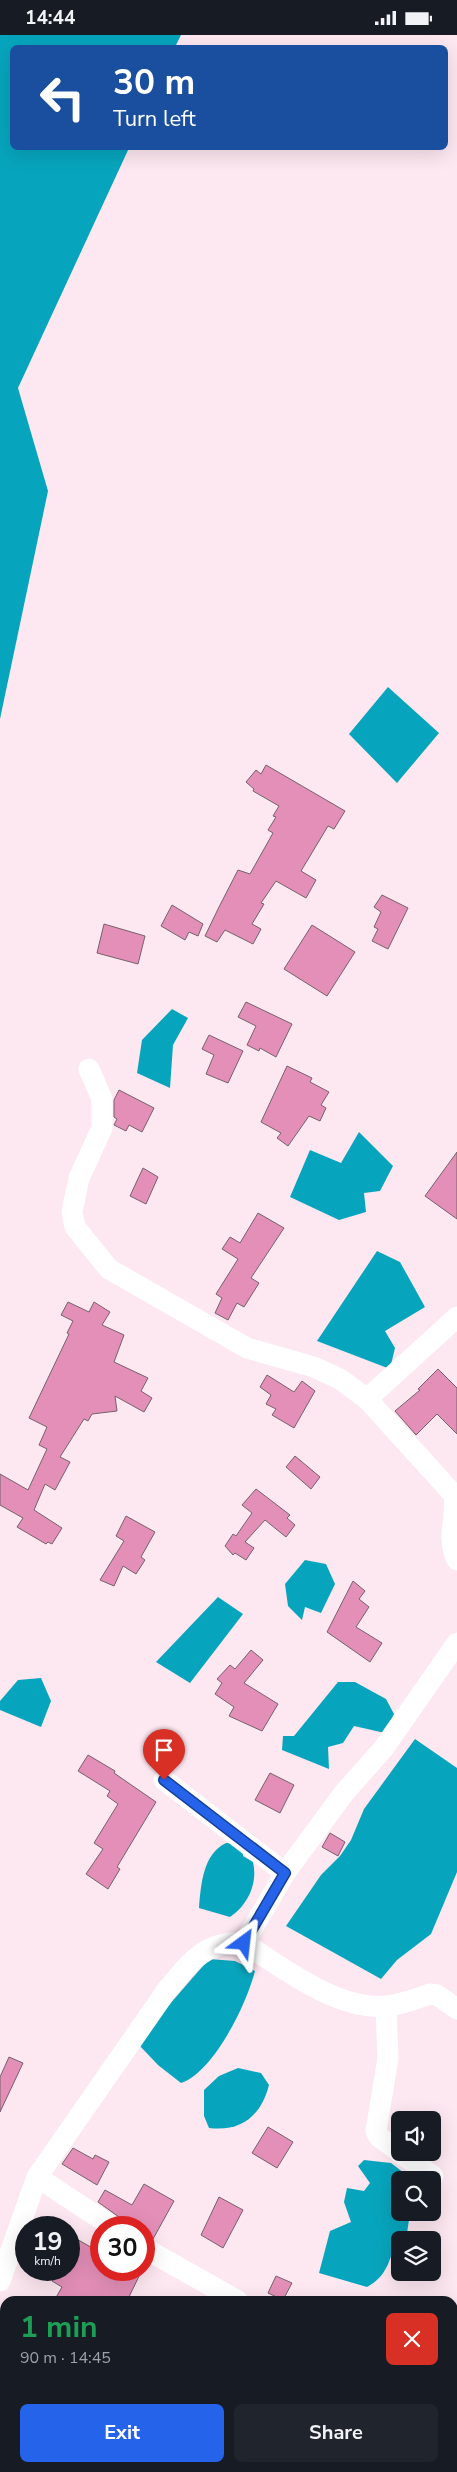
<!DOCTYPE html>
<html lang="en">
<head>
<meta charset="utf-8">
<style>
  body { margin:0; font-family:"Nunito Sans",sans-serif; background:#20242c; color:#f1f3f6; height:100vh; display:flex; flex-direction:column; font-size:19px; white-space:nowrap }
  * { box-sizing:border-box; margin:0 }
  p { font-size:16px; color:#9ea1a6 }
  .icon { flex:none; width:28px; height:28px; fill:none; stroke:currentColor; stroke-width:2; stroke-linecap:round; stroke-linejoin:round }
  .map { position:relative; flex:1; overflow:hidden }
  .details { position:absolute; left:0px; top:2261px; width:458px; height:176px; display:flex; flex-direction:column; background:#171b24; border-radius:15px 15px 0 0; box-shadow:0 5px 20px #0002 }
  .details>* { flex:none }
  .banner { position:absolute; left:10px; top:10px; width:438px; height:105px; border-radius:8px; box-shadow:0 5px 20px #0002; background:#1a4fa0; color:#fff; overflow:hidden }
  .buttons { position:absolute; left:391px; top:2076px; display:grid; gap:10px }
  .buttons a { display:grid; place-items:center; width:50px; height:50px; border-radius:8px; background:#171b24; box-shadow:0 5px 20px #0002; font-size:25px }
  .speed { position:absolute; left:15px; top:2181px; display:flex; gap:10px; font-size:25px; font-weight:700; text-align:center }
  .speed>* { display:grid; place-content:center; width:65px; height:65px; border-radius:50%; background:#171b24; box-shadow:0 5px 20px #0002; line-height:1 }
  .speed small { font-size:12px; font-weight:400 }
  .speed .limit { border:8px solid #d22; background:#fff; color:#111 }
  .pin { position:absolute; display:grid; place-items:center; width:42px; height:42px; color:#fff; margin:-51px -21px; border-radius:50% 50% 50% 0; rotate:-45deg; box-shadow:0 0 5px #0007 }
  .pin .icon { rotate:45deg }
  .me { position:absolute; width:55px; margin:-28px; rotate:30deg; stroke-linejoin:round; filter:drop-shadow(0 0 4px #0008) }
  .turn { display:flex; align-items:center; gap:18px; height:105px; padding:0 20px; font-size:22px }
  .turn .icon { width:65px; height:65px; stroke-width:2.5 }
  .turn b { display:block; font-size:35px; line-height:42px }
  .round { display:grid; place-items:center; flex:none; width:52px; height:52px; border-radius:8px; background:#20242c }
  .head { display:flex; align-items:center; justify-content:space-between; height:85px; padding:0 20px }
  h1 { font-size:30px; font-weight:700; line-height:38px; color:#1e9e55 }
  .button { display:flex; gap:10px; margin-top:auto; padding:10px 20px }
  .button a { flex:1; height:58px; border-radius:8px; background:#2563eb; color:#fff; font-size:20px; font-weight:700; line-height:58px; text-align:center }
  .button a+a { background:#20242c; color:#f1f3f6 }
  .status { display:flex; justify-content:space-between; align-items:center; height:35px; padding:0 25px; background:#171b24; direction:ltr }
  .status svg { height:14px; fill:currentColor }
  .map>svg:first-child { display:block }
  .water { fill:#07a5bd }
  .building { fill:#e48fb8; stroke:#75626b }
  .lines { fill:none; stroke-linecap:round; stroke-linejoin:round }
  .street { stroke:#fff; stroke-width:21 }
  .route-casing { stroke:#184099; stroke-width:12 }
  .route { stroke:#2563eb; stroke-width:9 }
</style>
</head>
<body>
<div class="status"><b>14:44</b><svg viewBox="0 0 49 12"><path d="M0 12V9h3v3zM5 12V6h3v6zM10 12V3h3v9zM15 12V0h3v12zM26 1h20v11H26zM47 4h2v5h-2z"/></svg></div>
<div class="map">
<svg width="457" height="2437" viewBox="0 0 457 2437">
  <rect width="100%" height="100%" fill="#fde7f0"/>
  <g class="water">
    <path d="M0 0H181L175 12H12V112L129 113 18 353 48 456 0 684Z"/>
    <path d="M388 652 439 698 397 748 349 699Z"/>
    <path d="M172 974 188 983 173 1010 170 1053 137 1038 142 1005Z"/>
    <path d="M359 1097 393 1131 380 1156 364 1158 366 1177 339 1185 290 1162 310 1115 341 1128Z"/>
    <path d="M377 1216 400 1227 425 1272 385 1296 395 1313 390 1334 317 1306Z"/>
    <path d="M305 1525 326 1529 335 1549 321 1578 305 1572 302 1585 288 1571 285 1549Z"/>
    <path d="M218 1562 243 1579 190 1648 156 1627Z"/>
    <path d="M41 1643 51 1666 41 1692 0 1675V1666L18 1645Z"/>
    <path d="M338 1647H355L386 1664 394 1679 385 1698 354 1691 343 1708 328 1712 329 1734 282 1715 283 1701H294Z"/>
    <path d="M415 1704 457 1733V1837L431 1899 397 1925 381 1944 286 1891 321 1840 340 1821 351 1805 364 1774Z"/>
    <path d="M226 1808 243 1809V1821L253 1827C258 1848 248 1870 230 1882L199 1873C201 1849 203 1819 226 1808Z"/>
    <path d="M209 1924 235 1926 255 1936C247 1968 214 2037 181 2048L158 2030 139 2010 162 1978Z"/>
    <path d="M238 2033 261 2038 269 2050C261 2081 241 2097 209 2093L204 2081V2055L219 2041Z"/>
    <path d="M364 2125 391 2128 408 2141H423L425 2145H400V2178H410L406 2205H400V2208L396 2207C389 2227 386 2242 367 2252L319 2238 330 2196 351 2187 344 2167 347 2153 364 2156 370 2148 358 2131Z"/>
    <path d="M0 2330 5 2333V2393H0Z"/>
  </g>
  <g class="building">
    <path d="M266 730 345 776 334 794 328 791 301 836 316 845 306 863 276 846 261 868 264 869 252 889 261 894 253 909 225 895 217 907 205 901 219 872 238 835 250 839 273 798 268 795 276 782 273 781 279 771 253 756 254 754 246 747 256 735 261 739Z"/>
    <path d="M382 860 408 873 388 914 372 906 378 894 374 892 381 877 374 872Z"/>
    <path d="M172 870 203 889 198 901 189 897 185 905 161 891Z"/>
    <path d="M104 889 145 901 138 929 97 918Z"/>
    <path d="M312 890 355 917 327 961 284 934Z"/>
    <path d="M246 967 292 989 276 1022 260 1013 259 1016 247 1010 256 991 238 982Z"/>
    <path d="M209 1000 243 1016 228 1048 206 1039 214 1020 202 1014Z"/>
    <path d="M287 1031 312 1043 310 1047 329 1057 321 1070 326 1073 320 1086 309 1081 288 1111 277 1103 281 1098 261 1087Z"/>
    <path d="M119 1055 154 1073 142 1097 129 1090 126 1096 114 1090 117 1084 114 1082V1065Z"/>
    <path d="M457 1117V1184L425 1161Z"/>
    <path d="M143 1133 158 1142 146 1169 130 1161Z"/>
    <path d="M258 1178 284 1193 251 1243 259 1248 244 1272 237 1268 228 1285 215 1278 222 1263 216 1259 238 1224 222 1214 230 1202 240 1208Z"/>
    <path d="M68 1267 89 1277 94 1267 110 1277 102 1290 124 1300 114 1327 148 1343 141 1356 152 1363 144 1377 115 1361 117 1376 92 1379 88 1386 84 1384 60 1422 70 1427 55 1455 45 1449 34 1475 62 1493 52 1509 48 1507 46 1509 17 1492 23 1483 0 1470V1439L28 1455 47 1414 39 1410 47 1392 29 1383 69 1299 67 1298 73 1286 61 1280Z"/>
    <path d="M438 1334 457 1353V1399L437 1379 416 1400 395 1376 420 1355 418 1354Z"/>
    <path d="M267 1340 294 1357 302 1346 315 1356 294 1393 272 1380 276 1374 266 1369 271 1360 260 1352Z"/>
    <path d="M295 1421 320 1442 311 1454 286 1432Z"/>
    <path d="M256 1454 290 1480 287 1483 295 1490 286 1502 265 1485 245 1507 254 1513 246 1525 235 1518 233 1520 225 1511 233 1499 236 1501 252 1478 242 1470Z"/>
    <path d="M126 1481 155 1497 141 1522 145 1525 136 1539 123 1531 114 1551 100 1545 124 1506 116 1501Z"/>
    <path d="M353 1546 365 1556 359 1564 369 1572 356 1592 382 1608 370 1627 327 1597Z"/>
    <path d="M251 1615 263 1625 244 1648 278 1669 262 1696 229 1681 234 1672 215 1659 222 1648 217 1644 230 1630 235 1634Z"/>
    <path d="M88 1720 115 1736 114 1738 156 1767 117 1832 120 1834 108 1854 86 1839 103 1814 94 1808 118 1769 107 1761 110 1756 78 1736Z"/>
    <path d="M270 1738 294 1750 280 1778 255 1765Z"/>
    <path d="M330 1798 345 1807 338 1821 322 1812Z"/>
    <path d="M9 2022 23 2028 0 2077V2042Z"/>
    <path d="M268 2092 293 2107 277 2133 252 2118Z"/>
    <path d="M73 2113 93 2124 95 2120 109 2127 97 2150 62 2129Z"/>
    <path d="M144 2149 174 2166 153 2204 144 2201V2192H133L98 2167 105 2155 132 2170Z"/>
    <path d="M219 2162 243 2175 223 2213 201 2200Z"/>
    <path d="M75 2203 101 2218V2235H142L127 2266H54L62 2252 52 2246 57 2235H69V2214Z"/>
    <path d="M276 2241 292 2248 283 2265 268 2258Z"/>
  </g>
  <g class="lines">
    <g class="street">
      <path d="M89 1034 102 1064V1093L79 1143 72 1177 75 1192 109 1234 247 1313 314 1332 340 1344 367 1364"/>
      <path d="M457 1282 367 1364 454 1460C457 1484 446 1501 457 1525"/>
      <path d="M457 1608 383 1714 344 1758 285 1838 244 1908C282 1933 339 1976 386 1971 401 1970 416 1964 430 1959L437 1960 457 1974"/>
      <path d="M164 1745 285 1838"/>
      <path d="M386 1972 388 2023 376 2096 379 2102 400 2117"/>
      <path d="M400 2118 433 2141"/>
      <path d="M113 2192 37 2142 167 1955C189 1928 206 1905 244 1908"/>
      <path d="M144 2213 238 2266"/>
      <path d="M0 2246 37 2142"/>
    </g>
  </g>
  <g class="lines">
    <g class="route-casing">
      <path id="route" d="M164 1745 285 1838 244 1908"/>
    </g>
    <use href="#route" class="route"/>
  </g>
</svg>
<div class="buttons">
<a><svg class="icon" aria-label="sound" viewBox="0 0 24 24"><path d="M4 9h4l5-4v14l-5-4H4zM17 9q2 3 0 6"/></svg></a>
<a><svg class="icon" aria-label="search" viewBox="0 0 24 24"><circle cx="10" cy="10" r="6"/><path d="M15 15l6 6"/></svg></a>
<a><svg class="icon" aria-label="layers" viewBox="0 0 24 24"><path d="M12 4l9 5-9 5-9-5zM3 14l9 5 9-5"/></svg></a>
</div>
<div class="speed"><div>19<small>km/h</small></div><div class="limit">30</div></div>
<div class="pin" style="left:164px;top:1745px;background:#d93025"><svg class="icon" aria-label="arrive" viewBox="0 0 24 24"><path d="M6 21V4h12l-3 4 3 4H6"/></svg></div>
<svg class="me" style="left:244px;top:1908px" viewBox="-20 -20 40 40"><path d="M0-17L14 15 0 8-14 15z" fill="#2563eb" stroke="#fff" stroke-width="4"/></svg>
<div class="banner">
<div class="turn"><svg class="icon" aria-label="left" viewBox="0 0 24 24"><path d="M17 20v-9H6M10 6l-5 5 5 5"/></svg><div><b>30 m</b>Turn left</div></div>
</div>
<section class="details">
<div class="head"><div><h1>1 min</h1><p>90 m · 14:45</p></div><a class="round" style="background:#d93025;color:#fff"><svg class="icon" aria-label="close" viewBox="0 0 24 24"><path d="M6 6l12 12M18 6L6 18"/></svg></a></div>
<div class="button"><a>Exit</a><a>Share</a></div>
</section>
</div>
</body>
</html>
